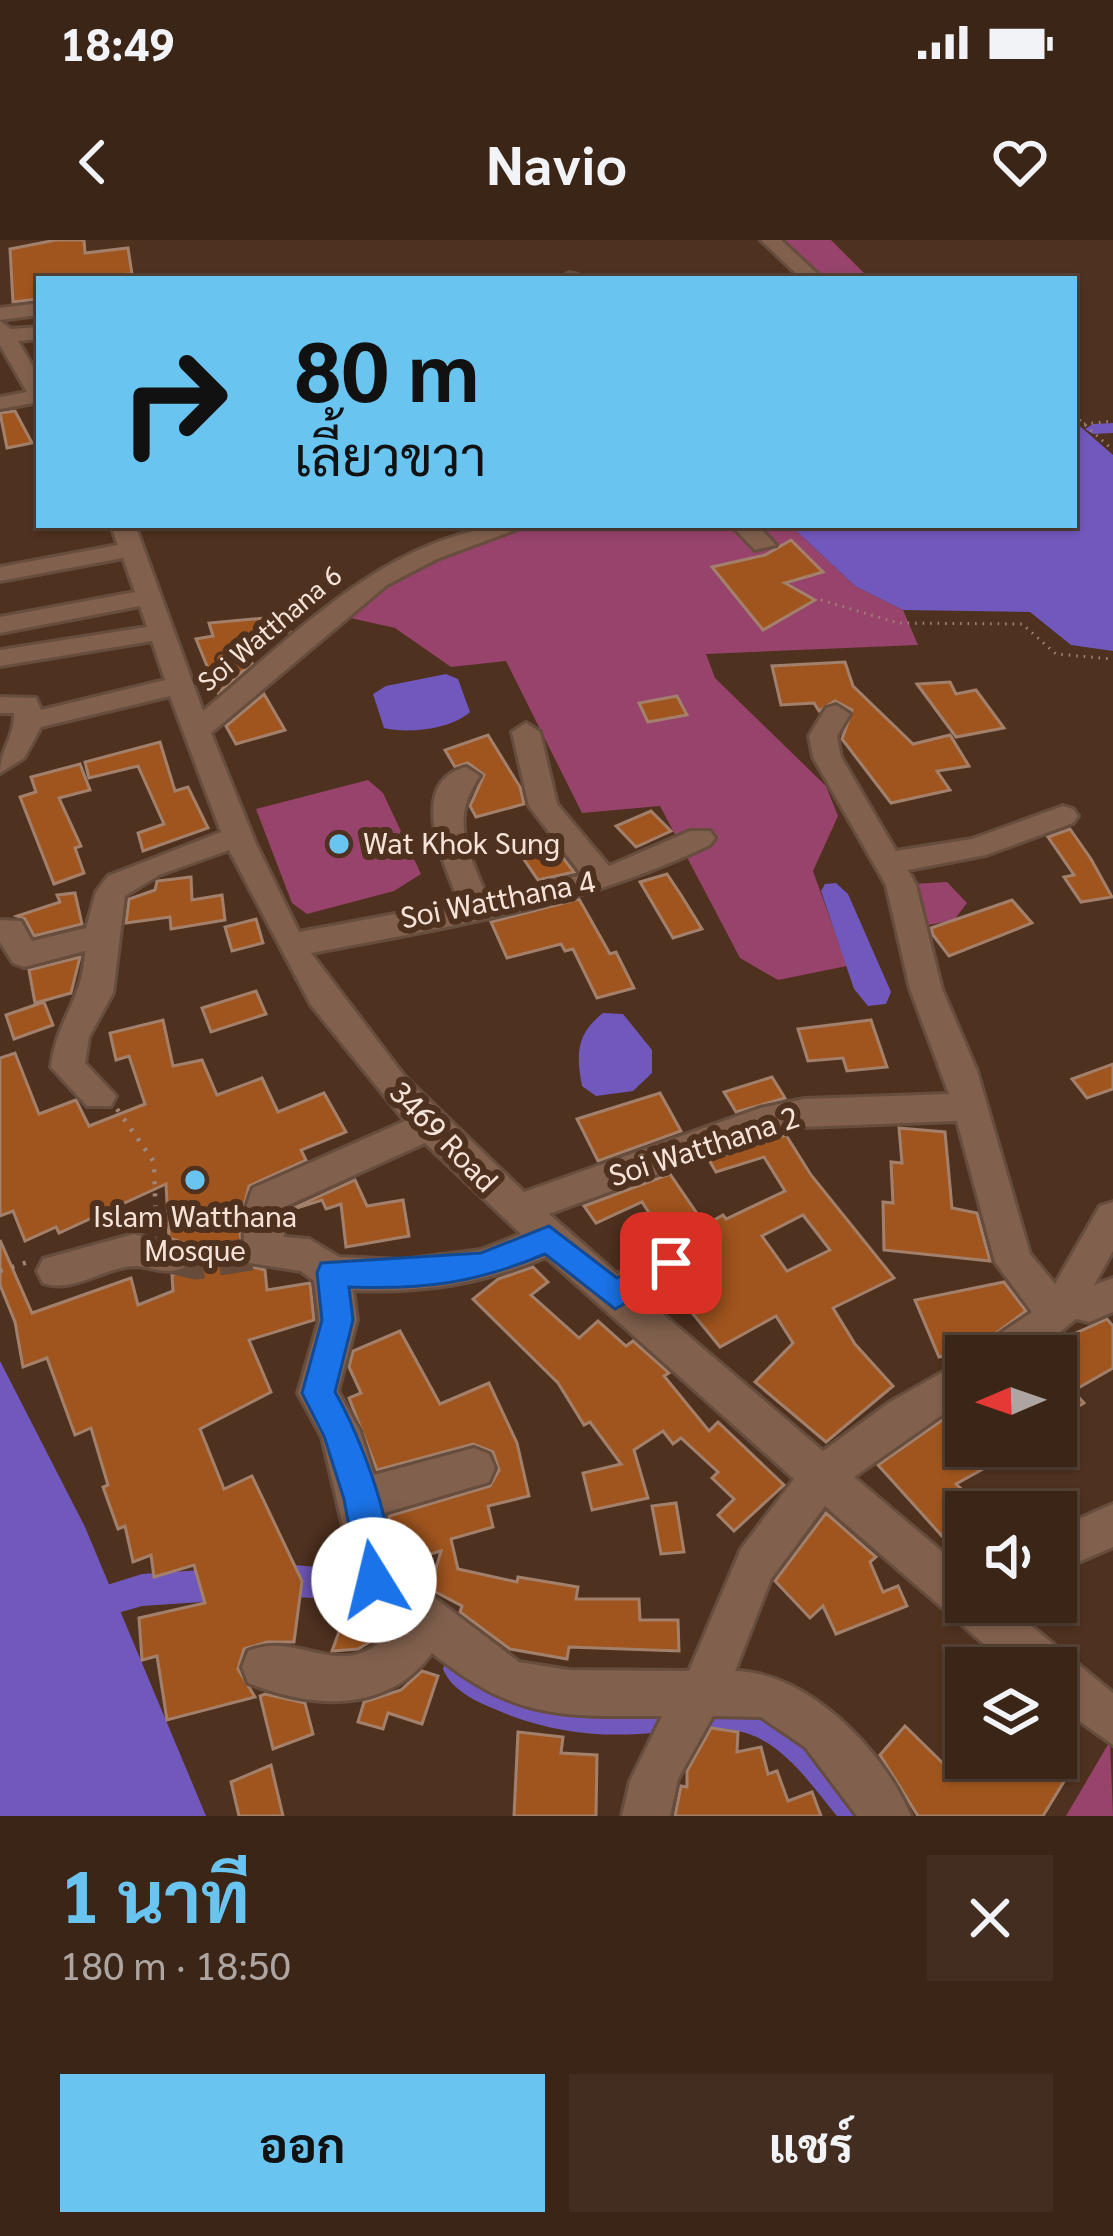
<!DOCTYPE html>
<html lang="th">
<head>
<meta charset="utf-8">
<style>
  body { margin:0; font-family:Georgia,Sarabun,serif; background:#422d20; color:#f1f3f6; height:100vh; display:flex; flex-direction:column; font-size:45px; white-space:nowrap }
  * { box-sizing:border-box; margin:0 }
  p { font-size:39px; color:#aca5a1 }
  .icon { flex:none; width:66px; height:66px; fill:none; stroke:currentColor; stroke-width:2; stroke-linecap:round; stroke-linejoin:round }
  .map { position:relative; height:1576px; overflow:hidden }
  .side { display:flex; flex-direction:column; background:#3b2517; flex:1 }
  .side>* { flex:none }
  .banner { position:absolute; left:36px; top:36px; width:1041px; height:252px; border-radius:0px; box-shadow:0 3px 9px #0004,0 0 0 3px #544236; background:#69c4f0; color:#111; overflow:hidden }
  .needle { width:78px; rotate:268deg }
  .tools { position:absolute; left:945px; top:1095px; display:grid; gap:24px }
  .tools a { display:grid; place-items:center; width:132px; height:132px; border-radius:0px; background:#3b2517; box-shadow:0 3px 9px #0004,0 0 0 3px #544236; font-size:60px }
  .pin { position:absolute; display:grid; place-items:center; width:102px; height:102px; color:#fff; margin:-51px; border-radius:24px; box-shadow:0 6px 18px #0006 }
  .me { position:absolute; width:132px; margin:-66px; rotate:351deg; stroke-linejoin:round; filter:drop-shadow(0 0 9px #0008) }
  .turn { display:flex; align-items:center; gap:42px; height:252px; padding:0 60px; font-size:54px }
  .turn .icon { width:156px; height:156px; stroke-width:2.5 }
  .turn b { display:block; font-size:84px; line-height:102px }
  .round { display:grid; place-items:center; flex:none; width:126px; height:126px; border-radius:0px; background:#422d20 }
  .summary { display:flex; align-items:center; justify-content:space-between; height:204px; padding:0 60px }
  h1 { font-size:72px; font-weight:700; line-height:90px; color:#69c4f0 }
  .action { display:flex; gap:24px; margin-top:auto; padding:24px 60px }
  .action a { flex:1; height:138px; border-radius:0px; background:#69c4f0; color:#111; font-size:48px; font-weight:700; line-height:138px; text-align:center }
  .action a+a { background:#422d20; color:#f1f3f6 }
  .status { display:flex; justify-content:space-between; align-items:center; height:84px; padding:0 60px; background:#3b2517; direction:ltr }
  .status svg { height:33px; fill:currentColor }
  header { display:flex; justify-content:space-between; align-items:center; height:156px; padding:0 60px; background:#3b2517; font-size:54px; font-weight:700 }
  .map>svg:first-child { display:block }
  .green { fill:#97436c }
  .water { fill:#7158bc }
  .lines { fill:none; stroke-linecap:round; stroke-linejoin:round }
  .canal { fill:#7158bc; fill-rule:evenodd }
  .building { fill:#a1551e; stroke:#a2806b; stroke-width:3; fill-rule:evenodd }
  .minor-tunnel { stroke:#684c3b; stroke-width:33; stroke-dasharray:33 16; stroke-linecap:butt }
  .minor-casing { stroke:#664d3d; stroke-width:6 }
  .path-far1 { stroke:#9f8678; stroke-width:3; stroke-dasharray:1.5 6; stroke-linecap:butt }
  .path { stroke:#9f8678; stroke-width:4.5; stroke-dasharray:3 9; stroke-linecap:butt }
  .minor { fill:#81604d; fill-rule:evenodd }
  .route { fill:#1a73e8; stroke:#114b97; stroke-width:3 }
  .poi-dot { fill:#69c4f0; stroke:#4f311f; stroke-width:4.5 }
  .labels { text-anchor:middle; stroke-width:12; stroke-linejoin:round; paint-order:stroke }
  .far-street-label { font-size:27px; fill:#f6e3d8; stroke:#4f311f }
  .poi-label { font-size:30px; fill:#f6e3d8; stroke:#4f311f; text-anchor:start }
  .street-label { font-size:30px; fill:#f6e3d8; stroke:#4f311f }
</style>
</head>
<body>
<div class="status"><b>18:49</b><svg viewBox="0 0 49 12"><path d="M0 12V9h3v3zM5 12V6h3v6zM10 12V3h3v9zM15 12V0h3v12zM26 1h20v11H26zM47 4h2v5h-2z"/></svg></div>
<header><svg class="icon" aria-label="back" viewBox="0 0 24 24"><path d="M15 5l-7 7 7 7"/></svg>Navio<svg class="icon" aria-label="heart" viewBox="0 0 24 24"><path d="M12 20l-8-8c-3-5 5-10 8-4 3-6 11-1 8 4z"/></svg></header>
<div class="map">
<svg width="1113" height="1576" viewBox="0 0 1113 1576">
  <rect width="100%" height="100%" fill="#4f311f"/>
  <g class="green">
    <path d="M782 0H831L868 37 825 39Z"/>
    <path d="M525 285H790L855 346 903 370 918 405 706 414 715 438 826 546 838 576 813 631 847 726 778 740 740 718 660 566 582 573 506 421 451 427 395 388 346 377C399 324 455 309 525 285Z"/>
    <path d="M368 540 383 553 421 634 394 651 307 674 292 663 256 569Z"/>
    <path d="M947 642 967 663 954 680 923 686 913 644Z"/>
    <path d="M1110 1501 1113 1576H1066Z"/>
  </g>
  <g class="water">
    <path d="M1074 181 1113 215V411L1071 405 1030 372 903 370 855 346 790 285H1074Z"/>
    <path d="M446 434 458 439 470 472C452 489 408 494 384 488L373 454 386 446Z"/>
    <path d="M836 643 848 654 891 752 886 764 868 766 854 749 821 651 825 644Z"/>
    <path d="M603 773 623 774 652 810V833L633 851 596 856 582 846C576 814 576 794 603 773Z"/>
    <path d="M0 1121 85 1287 206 1576H0Z"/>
  </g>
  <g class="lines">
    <g class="canal">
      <path d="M1113 183V193L1093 194 1085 189 1093 184Z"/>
      <path d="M272 1325C309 1324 385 1329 402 1369L397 1380 386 1385C367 1377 352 1364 331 1360 308 1355 282 1361 261 1352L256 1341 261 1330Z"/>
      <path d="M231 1328 242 1333 247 1344 242 1355 231 1360 142 1366 83 1383 72 1378 67 1367 72 1356 142 1334Z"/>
      <path d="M459 1413C496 1428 518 1449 560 1457 600 1464 640 1461 680 1457 776 1449 815 1496 871 1564L876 1576H837C813 1547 786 1507 749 1494 714 1482 674 1492 638 1494 587 1497 539 1489 492 1468 473 1460 451 1449 443 1429L447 1417Z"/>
    </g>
  </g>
  <g class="building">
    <path d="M56 0H84L85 13 128 8 132 34 39 39V59L13 62 10 9Z"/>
    <path d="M15 171 32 203 7 208 0 173Z"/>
    <path d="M791 300 823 332 785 343 815 360 763 390 712 327 765 315Z"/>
    <path d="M287 376 290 391 245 411 252 423 218 453 196 399 213 396 209 383Z"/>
    <path d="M845 422 853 446 913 504 950 495 969 526 937 531 950 550 891 563 842 499 852 470 835 461 819 471 814 463 781 465 772 426Z"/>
    <path d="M950 442 956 454 976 450 1004 488 956 497 917 444Z"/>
    <path d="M264 454 285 490 236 504 226 486Z"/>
    <path d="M677 456 687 475 648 482 639 463Z"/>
    <path d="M488 495 520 547 524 564 476 577 470 566 484 535 468 523 455 527 445 510Z"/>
    <path d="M160 502 175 551 188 547 208 588 143 611 138 593 164 584 138 526 89 538 85 522Z"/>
    <path d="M80 524 90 550 59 558 81 606 75 608 84 633 54 644 20 557 36 552 31 537Z"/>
    <path d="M651 571 671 591 636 607 616 586Z"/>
    <path d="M1070 589 1091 619 1112 657 1081 662 1064 637 1074 635 1048 597Z"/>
    <path d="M553 605 574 632 538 640 521 615Z"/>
    <path d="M667 634 681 655 702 689 673 698 640 642Z"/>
    <path d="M191 637 192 660 222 655 225 680 171 689 170 677 126 683 129 659 155 650 157 641Z"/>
    <path d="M75 653 82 684 34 696 25 679 17 676 60 662 57 655Z"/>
    <path d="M579 659 610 714 616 712 634 748 597 758 573 709 565 711 561 704 507 718 491 682Z"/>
    <path d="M1012 660 1032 683 949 716 933 695 931 688Z"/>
    <path d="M256 679 263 703 232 711 225 687Z"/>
    <path d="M80 717 71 753 35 763 29 730Z"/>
    <path d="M256 751 266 774 211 792 202 768Z"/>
    <path d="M44 762 53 785 14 799 6 775Z"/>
    <path d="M163 780 173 826 202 820 217 855 262 838 278 872 324 853 346 892 301 910 306 920 249 946 239 986 245 1025 265 1030 267 1050 310 1043 314 1080 249 1100 271 1152 200 1189 224 1249 252 1236 302 1341 294 1402H267L244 1409 238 1429 255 1457 167 1480 157 1416 142 1420 139 1378 205 1363 194 1325 154 1337 151 1315 133 1322 125 1286 118 1289 103 1247 108 1245 91 1188 75 1195 47 1118 23 1127 15 1082 0 1045V1000L32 1073 131 1038 138 1065 173 1051 172 1035 187 1030 193 1019 187 1004 169 998 166 944 59 993 56 987 25 1001 13 971 0 976V818L15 813 39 874 76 860 89 886 145 864 129 816 116 820 110 793Z"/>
    <path d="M871 780 887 827 847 831 843 818 808 821 798 789Z"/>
    <path d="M1113 824V849L1087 858 1072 839Z"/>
    <path d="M772 837 785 858 736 872 724 852Z"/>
    <path d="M660 853 681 891 598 921 577 879Z"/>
    <path d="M899 888 945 892 952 968 977 973 990 1021 884 1010 883 962 893 963 891 922 902 923Z"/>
    <path d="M786 895 811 935 894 1038 833 1068 855 1104 893 1146 826 1202 755 1142 793 1103 776 1076 720 1107 671 1047 700 1023 674 988 662 993 642 962 596 983 584 966 670 934 705 985 723 975 726 979 785 951 764 917 716 932 709 920ZM803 975 830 1010 787 1031 762 996Z"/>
    <path d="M355 940 367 966 403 960 409 996 346 1007 341 964 326 969 322 960 287 971Z"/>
    <path d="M533 1027 548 1042 531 1055 579 1098 598 1081 626 1106 633 1101 669 1133 664 1136 709 1191 718 1182 784 1245 734 1291 718 1275 734 1259 712 1238 718 1232 681 1198 673 1204 663 1191 634 1210 648 1258 592 1270 583 1233 621 1224 590 1182 584 1185 558 1143 473 1059 498 1039Z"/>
    <path d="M1004 1042 1026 1071 975 1109 939 1117 915 1060Z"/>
    <path d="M1107 1079 1113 1086V1128L1073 1151 1084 1163 1056 1180V1102Z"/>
    <path d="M400 1091 440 1164 489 1143 517 1203 529 1256 488 1266 493 1287 451 1299 458 1329 517 1342 518 1337 578 1347 576 1359H639L640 1380H678L679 1411 569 1407 567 1419 510 1409 460 1372 462 1366 430 1349 441 1311 398 1323 389 1276 490 1246 499 1230 493 1212 473 1204 377 1230 349 1158 361 1153 349 1127 353 1111Z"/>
    <path d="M952 1173 966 1192V1206H991L1001 1219 956 1244 987 1272H966V1291L951 1306 878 1225Z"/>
    <path d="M676 1263 684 1312 661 1314 652 1266Z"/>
    <path d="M826 1273 876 1317 870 1322 883 1352 898 1346 907 1366 836 1394 823 1366 810 1378 775 1341Z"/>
    <path d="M347 1370 385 1381 380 1396 358 1409 332 1411Z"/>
    <path d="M422 1431 438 1436 422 1484 388 1473 383 1489 358 1482 364 1462 401 1450Z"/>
    <path d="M265 1454 305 1463 313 1494 273 1509 260 1456Z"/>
    <path d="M905 1486 956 1536 968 1518H1065L1074 1525 1043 1576H918L880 1515Z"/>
    <path d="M711 1488 738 1492 737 1512 761 1507 768 1534 777 1531 788 1561 812 1552 821 1576H675L681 1546 687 1547V1531Z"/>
    <path d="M518 1492 563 1497 561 1513 597 1515 596 1576H514Z"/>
    <path d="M271 1525 283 1576H239L231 1542Z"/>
  </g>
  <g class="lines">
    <path class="minor-tunnel" d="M170 1017 196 1023 262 1012"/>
    <g class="minor-casing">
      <g id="minor">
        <path d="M761 0H781L823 39H802Z"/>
        <path d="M569 33 578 35 581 39H559Z"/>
        <path d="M39 63V75L0 80V68Z"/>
        <path d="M0 81 11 89 39 87V99L18 101 39 137V162L0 169V157L27 152 0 105Z"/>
        <path d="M111 285H135L203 471C298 393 396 285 528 285L437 319 387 345 211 493 256 604 299 692 459 662C445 625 405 543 466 527L480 536C449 580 468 610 487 657L582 635 529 566 512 492 526 483 540 492 557 564 609 626 690 591H710L715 598 710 605C581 667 451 686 311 713L405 837 524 952 760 868 804 859 949 854 910 749 886 645 813 517 809 496 826 468 836 465 850 474 837 496 841 517 896 611 972 599 1063 566 1073 569 1078 576 1073 583 986 615 908 630 916 645 942 749 977 831 1030 1014 1055 1044 1100 966 1113 962V1011L1094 1045 1113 1038V1072L1089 1082 1076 1079 1031 1116H980L986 1103 1032 1072 995 1022 957 881 804 887 763 895 549 974 617 1034 671 1007 684 1012 690 1023 684 1034 644 1058 823 1211 890 1162 966 1119V1158L854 1237 966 1332V1362H1002L1113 1453V1505L1056 1464V1428H1012L825 1266 771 1339 735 1431C808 1432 884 1511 911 1576H857L805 1507 761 1477 713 1476 678 1539 670 1576H622L630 1541 662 1476C559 1476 516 1480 432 1413 387 1474 312 1469 248 1443L242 1427 248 1411C303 1388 343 1451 398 1385L359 1354 322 1197 298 1153 319 1080 314 1041 301 1031 249 1023C240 1004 243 968 253 948L405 881 311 765 229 610 159 635 125 656 113 753 89 797 85 823 116 856 111 866H87L51 827C56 780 83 761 85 711L24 727 13 723 0 702V680L21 681 32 701 86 688 96 652 108 636 221 592 170 456 41 487 24 518 0 533C0 509 15 497 14 473H0V457L36 458 41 470 165 440 152 401 0 426V410L147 387 140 366 0 393V377L135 352 123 318 0 341V327L118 305ZM425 903 521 994 481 1010 402 1020 339 1017 309 999 284 997 282 968ZM546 1017 794 1239 741 1309 689 1431 569 1430 519 1422 394 1327 384 1273 489 1242 495 1228 489 1214 474 1208 374 1235 360 1191 338 1151 357 1080 353 1050C423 1053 481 1044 546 1017Z"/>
        <path d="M731 285H757L776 305 755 310Z"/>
        <path d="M134 994 183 1006 189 1017 183 1028C165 1035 154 1027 136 1026 105 1026 74 1054 43 1043L37 1031 43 1019Z"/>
        <path d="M1113 1264V1307L1056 1332V1289Z"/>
      </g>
    </g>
    <g class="path-far1">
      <path d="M1074 175 1113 210"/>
      <path d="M1084 184 1113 181"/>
      <path d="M821 360 898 383 1022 384 1056 414 1113 419"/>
    </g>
    <g class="path">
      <path d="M117 869 154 922 156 990"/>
      <path d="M0 1031 28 1022"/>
    </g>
    <use href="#minor" class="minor"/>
  </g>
  <path class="route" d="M549 986 617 1038 671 1009 687 1023 682 1032 615 1069 545 1014C476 1043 424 1050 349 1047L353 1080 335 1152C359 1193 405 1307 386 1352L374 1357 361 1352 344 1259 324 1196 302 1153 322 1080 317 1033 321 1023 481 1013Z"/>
  <g class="poi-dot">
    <circle cx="339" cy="604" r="12"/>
    <circle cx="195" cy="940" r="12"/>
  </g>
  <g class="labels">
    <g class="far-street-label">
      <text transform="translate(270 389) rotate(-40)" y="9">Soi Watthana 6</text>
    </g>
    <g class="poi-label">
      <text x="363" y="614">Wat Khok Sung</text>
      <text x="195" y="987" text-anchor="middle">Islam Watthana<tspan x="195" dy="34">Mosque</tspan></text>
    </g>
    <g class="street-label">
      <text transform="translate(498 660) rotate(-11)" y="10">Soi Watthana 4</text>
      <text transform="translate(443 897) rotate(46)" y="10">3469 Road</text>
      <text transform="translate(704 907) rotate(-18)" y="10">Soi Watthana 2</text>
    </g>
  </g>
</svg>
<div class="tools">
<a><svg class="needle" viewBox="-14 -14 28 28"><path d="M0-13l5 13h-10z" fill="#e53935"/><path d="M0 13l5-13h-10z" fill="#aca5a1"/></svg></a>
<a><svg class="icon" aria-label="sound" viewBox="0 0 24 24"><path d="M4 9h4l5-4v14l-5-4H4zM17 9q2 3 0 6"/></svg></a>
<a><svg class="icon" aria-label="layers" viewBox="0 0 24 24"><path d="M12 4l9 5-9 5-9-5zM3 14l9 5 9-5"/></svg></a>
</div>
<div class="pin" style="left:671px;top:1023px;background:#d93025"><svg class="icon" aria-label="arrive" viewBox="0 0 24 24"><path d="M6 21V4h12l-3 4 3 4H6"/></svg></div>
<svg class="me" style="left:374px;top:1340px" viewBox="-20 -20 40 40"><circle r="19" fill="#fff"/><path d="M0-13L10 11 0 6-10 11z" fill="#1a73e8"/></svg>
<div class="banner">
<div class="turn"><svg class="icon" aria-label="right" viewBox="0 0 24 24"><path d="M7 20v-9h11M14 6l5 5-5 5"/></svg><div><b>80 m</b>เลี้ยวขวา</div></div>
</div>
</div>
<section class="side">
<div class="summary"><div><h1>1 นาที</h1><p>180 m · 18:50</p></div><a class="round"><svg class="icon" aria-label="close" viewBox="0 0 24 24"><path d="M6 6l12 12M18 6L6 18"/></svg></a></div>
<div class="action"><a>ออก</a><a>แชร์</a></div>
</section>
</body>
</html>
